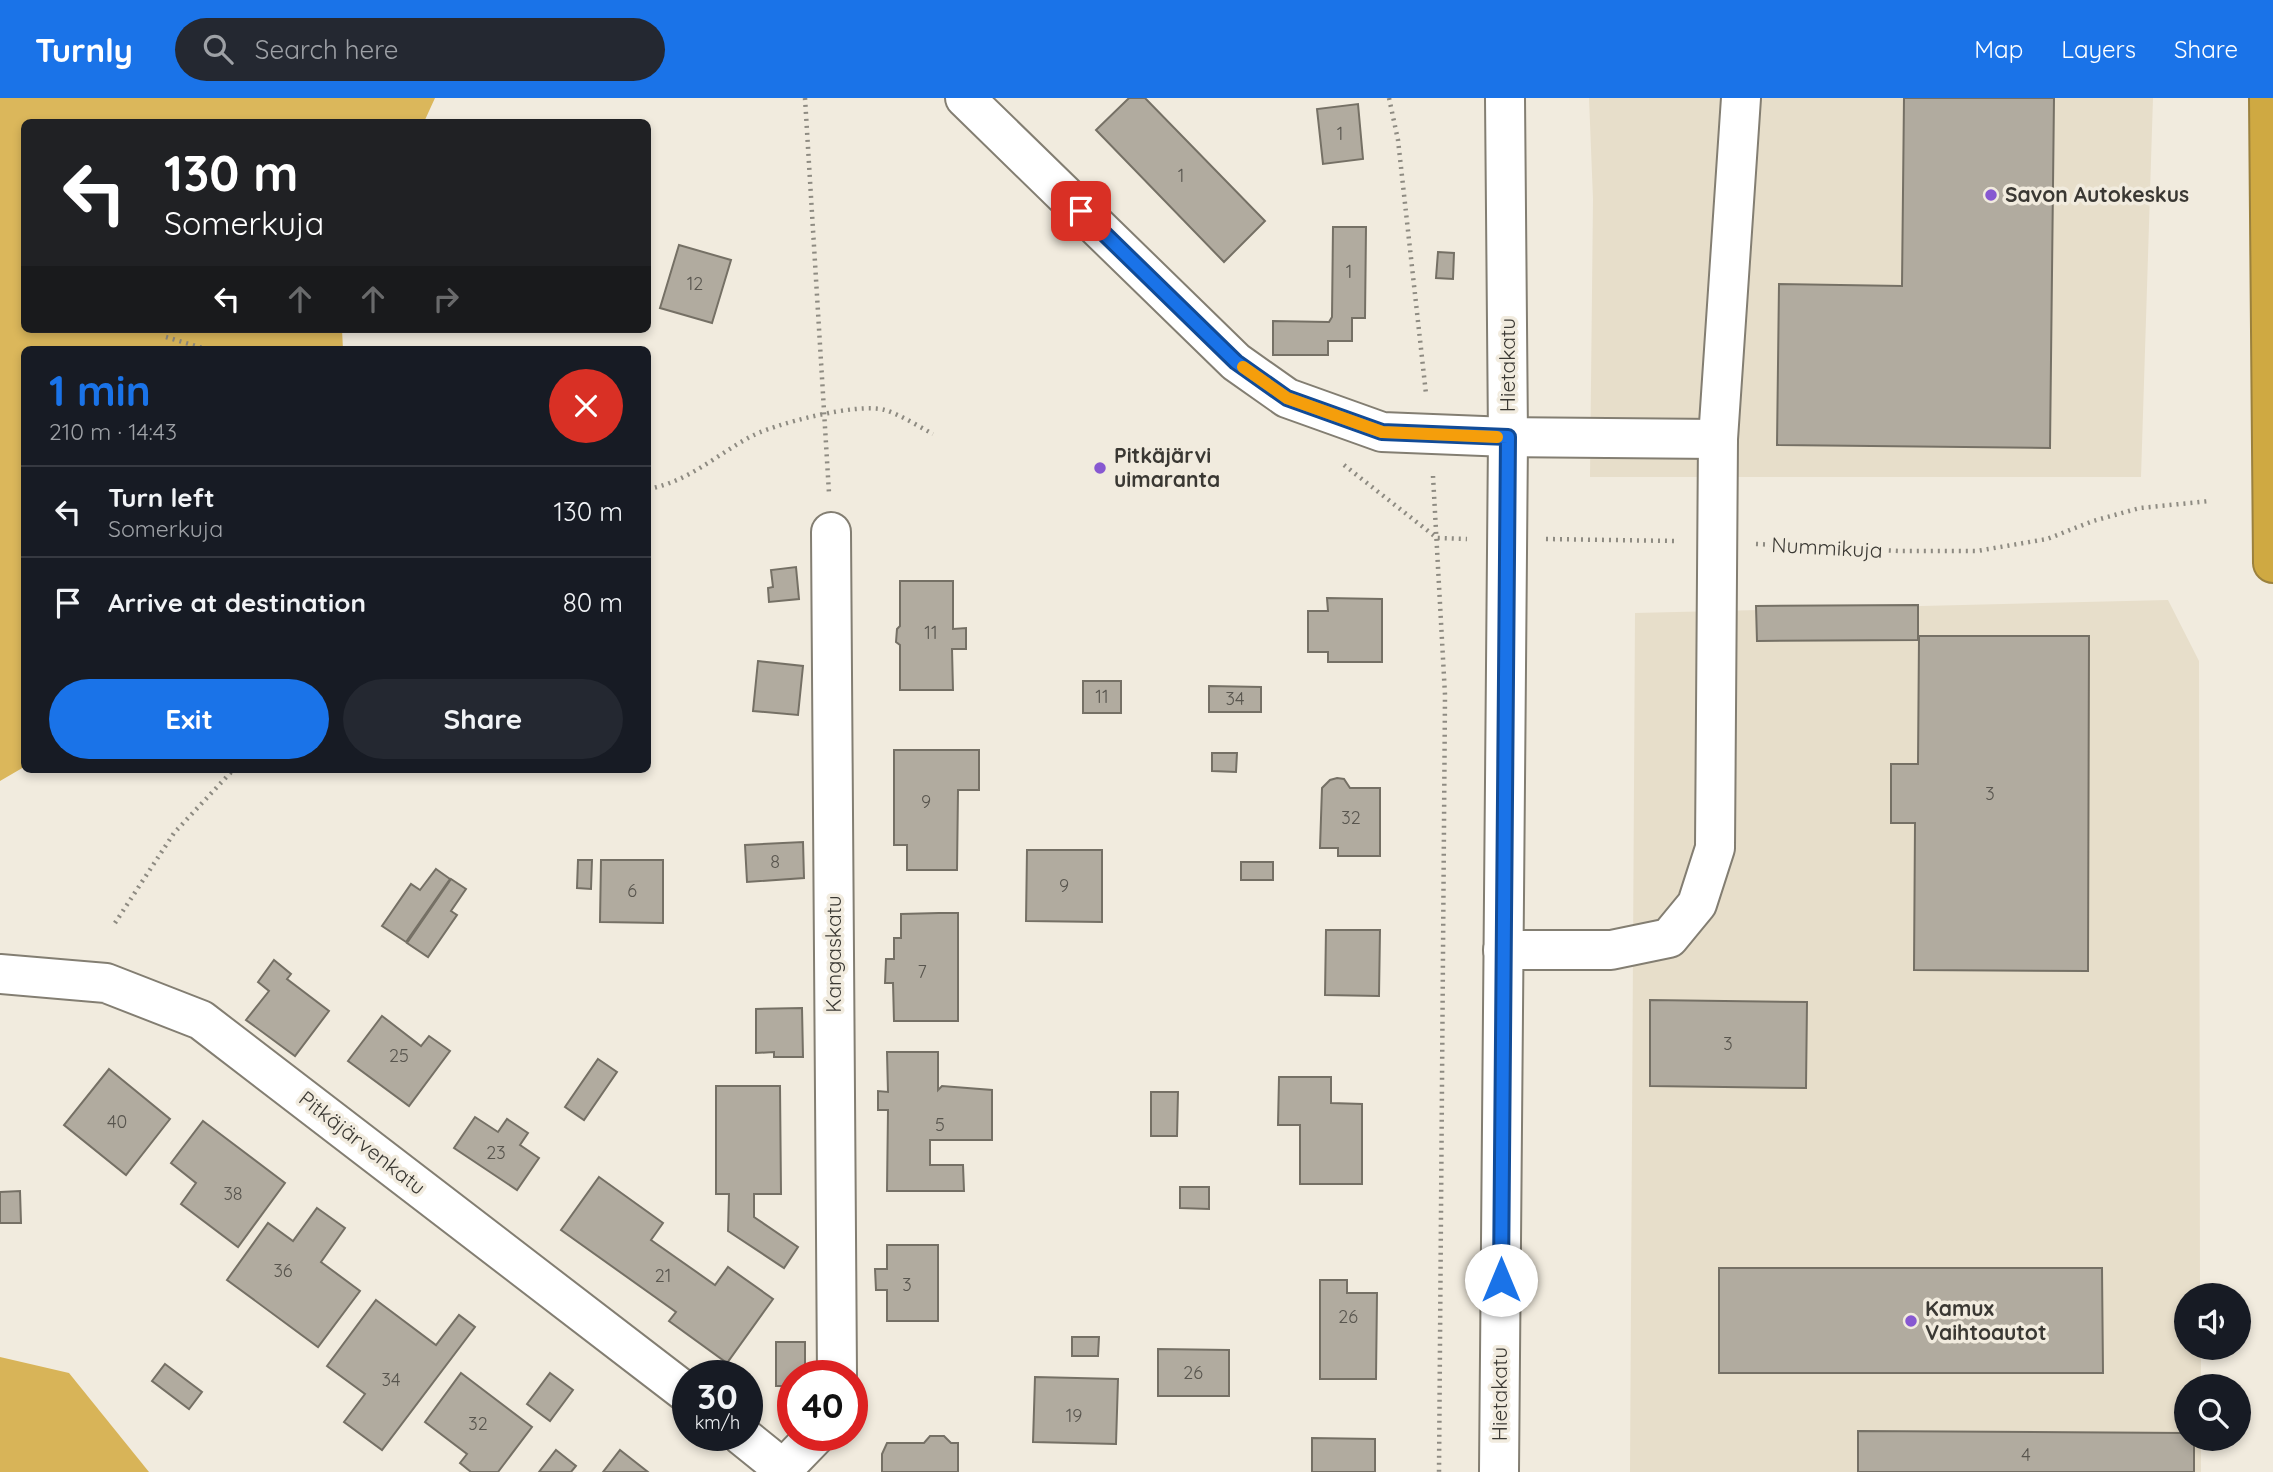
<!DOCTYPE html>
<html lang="en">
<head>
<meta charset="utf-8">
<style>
  body { margin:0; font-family:Quicksand,sans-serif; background:#242831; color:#f1f3f6; height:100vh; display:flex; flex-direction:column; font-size:26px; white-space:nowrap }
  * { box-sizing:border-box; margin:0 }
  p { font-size:23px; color:#9ea1a6 }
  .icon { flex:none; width:38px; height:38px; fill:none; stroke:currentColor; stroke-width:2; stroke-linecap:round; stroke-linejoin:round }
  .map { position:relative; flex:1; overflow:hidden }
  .side { position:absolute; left:21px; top:248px; width:630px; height:427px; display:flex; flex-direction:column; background:#171b24; border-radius:10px; box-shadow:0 4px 10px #0003 }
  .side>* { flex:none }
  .hud { position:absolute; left:21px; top:21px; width:630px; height:214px; border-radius:10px; box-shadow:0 4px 10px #0003; background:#202124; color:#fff; overflow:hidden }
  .tools { position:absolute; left:2174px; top:1185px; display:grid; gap:14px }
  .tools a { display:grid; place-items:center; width:77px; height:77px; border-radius:50%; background:#171b24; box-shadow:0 4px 10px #0003; font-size:35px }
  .speed { position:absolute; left:672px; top:1262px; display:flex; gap:14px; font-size:35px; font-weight:700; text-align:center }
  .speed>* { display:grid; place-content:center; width:91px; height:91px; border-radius:50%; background:#171b24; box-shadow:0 4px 10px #0003; line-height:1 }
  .speed small { font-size:18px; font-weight:400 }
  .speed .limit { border:10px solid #d22; background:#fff; color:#111 }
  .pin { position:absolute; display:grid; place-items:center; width:60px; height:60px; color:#fff; margin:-30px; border-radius:14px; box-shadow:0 4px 10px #0006 }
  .me { position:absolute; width:77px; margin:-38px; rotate:0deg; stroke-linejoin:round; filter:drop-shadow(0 0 5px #0008) }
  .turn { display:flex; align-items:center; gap:24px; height:147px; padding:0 28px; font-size:32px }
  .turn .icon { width:91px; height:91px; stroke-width:2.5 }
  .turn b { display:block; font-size:49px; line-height:60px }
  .lanes { display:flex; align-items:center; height:66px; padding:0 28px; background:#0003; justify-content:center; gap:35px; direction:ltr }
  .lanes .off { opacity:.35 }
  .round { display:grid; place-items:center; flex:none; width:74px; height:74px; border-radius:37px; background:#242831 }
  .summary { display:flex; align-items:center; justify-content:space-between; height:119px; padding:0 28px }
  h1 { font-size:42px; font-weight:800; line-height:52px; color:#1a73e8 }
  .action { display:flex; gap:14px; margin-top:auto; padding:14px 28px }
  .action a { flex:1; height:80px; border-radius:42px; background:#1a73e8; color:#fff; font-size:28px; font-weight:800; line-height:80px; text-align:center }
  .action a+a { background:#242831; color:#f1f3f6 }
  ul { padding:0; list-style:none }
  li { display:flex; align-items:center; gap:21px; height:91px; padding:0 28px; border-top:2px solid #363941 }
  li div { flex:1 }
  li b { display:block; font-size:26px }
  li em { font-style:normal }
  header { display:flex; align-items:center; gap:42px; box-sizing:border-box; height:98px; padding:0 35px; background:#1a73e8; color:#fff }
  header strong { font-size:33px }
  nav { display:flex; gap:38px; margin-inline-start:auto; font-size:24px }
  .search { width:490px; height:63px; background:#242831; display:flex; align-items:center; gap:18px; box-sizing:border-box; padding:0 24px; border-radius:38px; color:#9ea1a6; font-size:26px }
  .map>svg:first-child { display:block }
  .built { fill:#e7deca }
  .forest { fill:#d8b458 }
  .water { fill:#dbb75b }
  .building { fill:#b1ab9f; stroke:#757065; stroke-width:2 }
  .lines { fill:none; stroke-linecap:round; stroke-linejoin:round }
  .minor-casing { stroke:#837e72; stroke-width:42 }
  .highway-casing { stroke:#9b813d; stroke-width:42 }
  .path { stroke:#8e8b82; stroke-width:4.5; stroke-dasharray:2 5; stroke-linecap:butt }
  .minor { stroke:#fff; stroke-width:38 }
  .highway { stroke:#cfa942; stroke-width:38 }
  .route-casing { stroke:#114b97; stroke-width:18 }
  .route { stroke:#1a73e8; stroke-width:12 }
  .slow { stroke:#f59e0b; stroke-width:12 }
  .poi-dot { fill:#8758d1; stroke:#f1ebde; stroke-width:2.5 }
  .labels { text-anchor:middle; stroke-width:7; stroke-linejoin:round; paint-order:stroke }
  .number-label { font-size:18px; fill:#58554e }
  .poi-label { font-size:21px; font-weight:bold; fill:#3a3833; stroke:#f1ebde; text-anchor:start }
  .street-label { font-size:21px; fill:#3a3833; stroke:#f1ebde }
</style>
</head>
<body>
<header>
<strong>Turnly</strong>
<div class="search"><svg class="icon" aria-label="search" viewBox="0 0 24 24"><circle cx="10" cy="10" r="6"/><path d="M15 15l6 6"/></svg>Search here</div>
<nav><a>Map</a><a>Layers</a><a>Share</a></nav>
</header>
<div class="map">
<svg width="2273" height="1374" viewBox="0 0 2273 1374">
  <rect width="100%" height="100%" fill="#f1ebde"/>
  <g class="built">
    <path d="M1589 0H2153L2141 379H1590L1593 101Z"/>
    <path d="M2168 502 2199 563 2200 1197H2186V1250H2201V1288H2186V1340L2201 1341V1374H1630L1635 515Z"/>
  </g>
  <path class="forest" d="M0 1259 69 1275 149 1374H0Z"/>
  <path class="water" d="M0 0H435L424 24H24V231H342L343 252H24V669L0 683Z"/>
  <g class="building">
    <path d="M1129 0H1145L1265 123 1224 164 1096 32Z"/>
    <path d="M1904 0H2054L2050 350 1777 347 1779 186 1902 188Z"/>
    <path d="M1358 6 1363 61 1323 66 1317 11Z"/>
    <path d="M1333 129H1366L1365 220H1352V243H1328V257H1273V223L1329 224 1332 219Z"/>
    <path d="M679 147 731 162 712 225 660 210Z"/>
    <path d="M1438 154 1454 155 1453 181 1436 180Z"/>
    <path d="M796 469 799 501 769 504 768 490 773 489 771 472Z"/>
    <path d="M900 483H953V531L966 530V551H952L953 592H900V547L896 544 897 531 900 528Z"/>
    <path d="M1327 500 1382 501V564H1328V554H1308V513H1328Z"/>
    <path d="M1918 507V542L1757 543 1756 508Z"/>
    <path d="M1919 538H2089L2088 873 1914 872 1915 725H1891V666H1918Z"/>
    <path d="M758 563 803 568 798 617 753 613Z"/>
    <rect x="1083" y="583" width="38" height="32"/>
    <path d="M1209 588 1261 589V614H1209Z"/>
    <path d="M894 652H979V692H958L957 772H907V747H894Z"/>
    <path d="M1212 655H1237L1236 674 1212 673Z"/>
    <path d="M1337 680 1344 681 1350 690H1380V758H1338V750H1320L1322 690 1330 682Z"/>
    <path d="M803 744 804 780 747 784 745 747Z"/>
    <path d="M1027 752H1102V824L1026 823Z"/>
    <path d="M578 762H592L591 791 577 790Z"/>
    <path d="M601 762H663V825L600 824Z"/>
    <rect x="1241" y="764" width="32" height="18"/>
    <path d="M436 771 450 781 406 844 382 828 411 786 420 792Z"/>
    <path d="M451 781 466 791 451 813 457 817 428 859 407 845Z"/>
    <path d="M939 815H958V923H894L893 885H885L886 861H894V840H901V816Z"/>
    <path d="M1326 832H1380L1379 898 1325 897Z"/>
    <path d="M274 862 291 876 287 881 329 913 295 958 246 922 269 893 258 884Z"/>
    <path d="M1650 902 1807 904 1806 990 1650 988Z"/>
    <path d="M802 910 803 959H774V954L756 955V911Z"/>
    <path d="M382 918 421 948 429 938 450 953 409 1008 348 963Z"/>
    <path d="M887 954H938V992L942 988 992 992V1042H930V1067H963L964 1093H887L888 1012H878V993L888 994Z"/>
    <path d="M598 961 617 974 584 1022 565 1009Z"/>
    <path d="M109 971 170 1021 126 1077 64 1027Z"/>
    <path d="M1279 979H1331V1005L1362 1006V1086H1300V1027H1278Z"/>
    <path d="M716 988H780L781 1096H754V1119L798 1149 784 1170 728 1133 729 1096H716Z"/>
    <path d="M1151 994H1178L1177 1038H1151Z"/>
    <path d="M475 1019 498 1034 507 1021 528 1035 520 1047 539 1060 517 1092 454 1050Z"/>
    <path d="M203 1023 285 1085 238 1149 181 1106 196 1085 171 1065Z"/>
    <path d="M599 1079 663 1125 651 1142 715 1187 728 1169 773 1201 727 1265 669 1223 676 1214 561 1132Z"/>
    <path d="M1180 1089H1209V1111L1180 1110Z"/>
    <path d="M20 1093 21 1125H0V1094Z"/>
    <path d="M317 1110 345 1130 321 1164 360 1193 318 1249 227 1182 268 1125 293 1143Z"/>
    <path d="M887 1147H938V1223H887V1192H876L875 1171H887Z"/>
    <path d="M1719 1170H2102L2103 1275H1719Z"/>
    <path d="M1320 1182H1347V1195H1377L1376 1281H1320Z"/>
    <path d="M376 1202 436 1247 459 1217 475 1229 382 1352 344 1324 365 1296 327 1268Z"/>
    <path d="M1072 1239H1099L1098 1258H1072Z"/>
    <path d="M776 1244H805V1278H793V1288H776Z"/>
    <path d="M1158 1251 1229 1252V1298H1158Z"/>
    <path d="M165 1266 202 1294 189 1311 152 1283Z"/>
    <path d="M461 1275 532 1329 498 1374H471L460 1365 467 1356 425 1324Z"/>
    <path d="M550 1275 573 1292 550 1323 527 1306Z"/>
    <path d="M1035 1279 1118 1281 1116 1346 1033 1344Z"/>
    <path d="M1858 1333 2186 1335V1340H2194V1374H1858Z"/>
    <path d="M930 1338H944L951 1345H958V1374H882V1356L887 1345H924Z"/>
    <path d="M1312 1340 1375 1341V1374H1312Z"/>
    <path d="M556 1352 576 1368 571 1374H539Z"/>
    <path d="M620 1352 648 1374H603Z"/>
  </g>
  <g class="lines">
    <g class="minor-casing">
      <g id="minor">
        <path d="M965 0 1236 264 1287 300 1382 334 1508 339 1718 341"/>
        <path d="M831 434 837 1278"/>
        <path d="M1503 852H1611L1669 840 1697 806 1715 750 1718 341 1741 0"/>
        <path d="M0 876 106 885 201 922 688 1296"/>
        <path d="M741 1337 787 1374"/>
        <path d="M784 1370 816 1337"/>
        <path d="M1499 1374 1508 339 1505 0"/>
      </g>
    </g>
    <g class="highway-casing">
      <path id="highway" d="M2269 0 2273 465"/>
    </g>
    <g class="path">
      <path d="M805 0 829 395"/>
      <path d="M1389 0 1398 42 1426 296"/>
      <path d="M166 239 209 252"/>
      <path d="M1344 367 1437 440 1467 441"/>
      <path d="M1433 378 1445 597 1439 1374"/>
      <path d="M648 391C687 384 714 359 748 340 772 326 858 304 885 312 901 317 918 328 933 336"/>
      <path d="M1546 441 1677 443"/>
      <path d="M1756 446 1900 453H1977L2047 441 2093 423 2140 410 2210 403"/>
      <path d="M115 825 174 735 233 672"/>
    </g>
    <use href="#minor" class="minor"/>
    <use href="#highway" class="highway"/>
  </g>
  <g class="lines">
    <g class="route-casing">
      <path id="route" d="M1081 113 1236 264 1287 300 1382 334 1508 339 1501 1182"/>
    </g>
    <use href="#route" class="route"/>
    <path class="slow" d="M1243 269 1287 300 1382 334 1497 339"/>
  </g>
  <g class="poi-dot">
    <circle cx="1991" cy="97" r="7"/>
    <circle cx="1100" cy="370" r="7"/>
    <circle cx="1911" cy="1223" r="7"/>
  </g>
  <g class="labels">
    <g class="number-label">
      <text x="1340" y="42">1</text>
      <text x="1181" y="84">1</text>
      <text x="1349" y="180">1</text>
      <text x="695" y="192">12</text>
      <text x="931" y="541">11</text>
      <text x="1102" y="605">11</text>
      <text x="1235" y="607">34</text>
      <text x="1990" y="702">3</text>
      <text x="926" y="710">9</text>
      <text x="1351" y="726">32</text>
      <text x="775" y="770">8</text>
      <text x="1064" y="794">9</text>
      <text x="632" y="799">6</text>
      <text x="922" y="880">7</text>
      <text x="1728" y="952">3</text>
      <text x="399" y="964">25</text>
      <text x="117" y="1030">40</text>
      <text x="940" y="1033">5</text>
      <text x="496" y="1061">23</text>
      <text x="233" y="1102">38</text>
      <text x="283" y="1179">36</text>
      <text x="663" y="1184">21</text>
      <text x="907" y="1193">3</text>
      <text x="1348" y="1225">26</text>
      <text x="1193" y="1281">26</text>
      <text x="391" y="1288">34</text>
      <text x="1074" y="1324">19</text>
      <text x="478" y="1332">32</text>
      <text x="2026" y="1363">4</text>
    </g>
    <g class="poi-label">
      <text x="2005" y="104">Savon Autokeskus</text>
      <text x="1114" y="365">Pitkäjärvi<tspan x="1114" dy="24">uimaranta</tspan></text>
      <text x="1925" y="1218">Kamux<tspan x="1925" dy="24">Vaihtoautot</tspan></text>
    </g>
    <g class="street-label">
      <text transform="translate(1508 267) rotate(-90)" y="7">Hietakatu</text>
      <text transform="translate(1827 450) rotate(3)" y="7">Nummikuja</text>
      <text transform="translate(834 856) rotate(-90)" y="7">Kangaskatu</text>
      <text transform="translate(362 1045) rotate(38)" y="7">Pitkäjärvenkatu</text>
      <text transform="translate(1500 1296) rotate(-90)" y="7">Hietakatu</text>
    </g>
  </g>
</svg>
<div class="tools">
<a><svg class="icon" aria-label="sound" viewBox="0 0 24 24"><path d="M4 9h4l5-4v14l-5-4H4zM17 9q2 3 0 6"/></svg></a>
<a><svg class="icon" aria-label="search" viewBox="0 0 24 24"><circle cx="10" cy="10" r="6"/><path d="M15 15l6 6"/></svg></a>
</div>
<div class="speed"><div>30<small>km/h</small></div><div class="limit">40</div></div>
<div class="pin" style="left:1081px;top:113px;background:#d93025"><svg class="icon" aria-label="arrive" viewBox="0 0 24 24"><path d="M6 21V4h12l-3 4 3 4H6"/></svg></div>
<svg class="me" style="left:1501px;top:1182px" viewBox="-20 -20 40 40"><circle r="19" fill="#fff"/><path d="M0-13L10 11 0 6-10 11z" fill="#1a73e8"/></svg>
<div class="hud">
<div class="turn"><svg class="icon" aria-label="left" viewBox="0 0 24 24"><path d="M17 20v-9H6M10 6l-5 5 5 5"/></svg><div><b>130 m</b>Somerkuja</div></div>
<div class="lanes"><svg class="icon" aria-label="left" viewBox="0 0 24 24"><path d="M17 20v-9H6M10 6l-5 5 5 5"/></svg><svg class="icon off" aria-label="ahead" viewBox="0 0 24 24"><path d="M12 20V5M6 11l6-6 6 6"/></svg><svg class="icon off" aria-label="ahead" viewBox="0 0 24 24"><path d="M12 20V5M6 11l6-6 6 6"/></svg><svg class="icon off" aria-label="right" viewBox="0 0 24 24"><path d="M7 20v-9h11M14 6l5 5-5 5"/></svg></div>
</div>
<section class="side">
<div class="summary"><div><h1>1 min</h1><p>210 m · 14:43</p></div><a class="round" style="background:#d93025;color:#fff"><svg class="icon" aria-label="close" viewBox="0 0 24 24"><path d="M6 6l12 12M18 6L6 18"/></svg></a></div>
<ul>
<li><svg class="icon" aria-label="left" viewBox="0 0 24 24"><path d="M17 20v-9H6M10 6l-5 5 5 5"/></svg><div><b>Turn left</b><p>Somerkuja</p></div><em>130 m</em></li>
<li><svg class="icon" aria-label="arrive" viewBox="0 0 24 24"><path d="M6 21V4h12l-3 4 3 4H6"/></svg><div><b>Arrive at destination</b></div><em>80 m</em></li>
</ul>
<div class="action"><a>Exit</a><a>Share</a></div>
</section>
</div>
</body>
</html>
